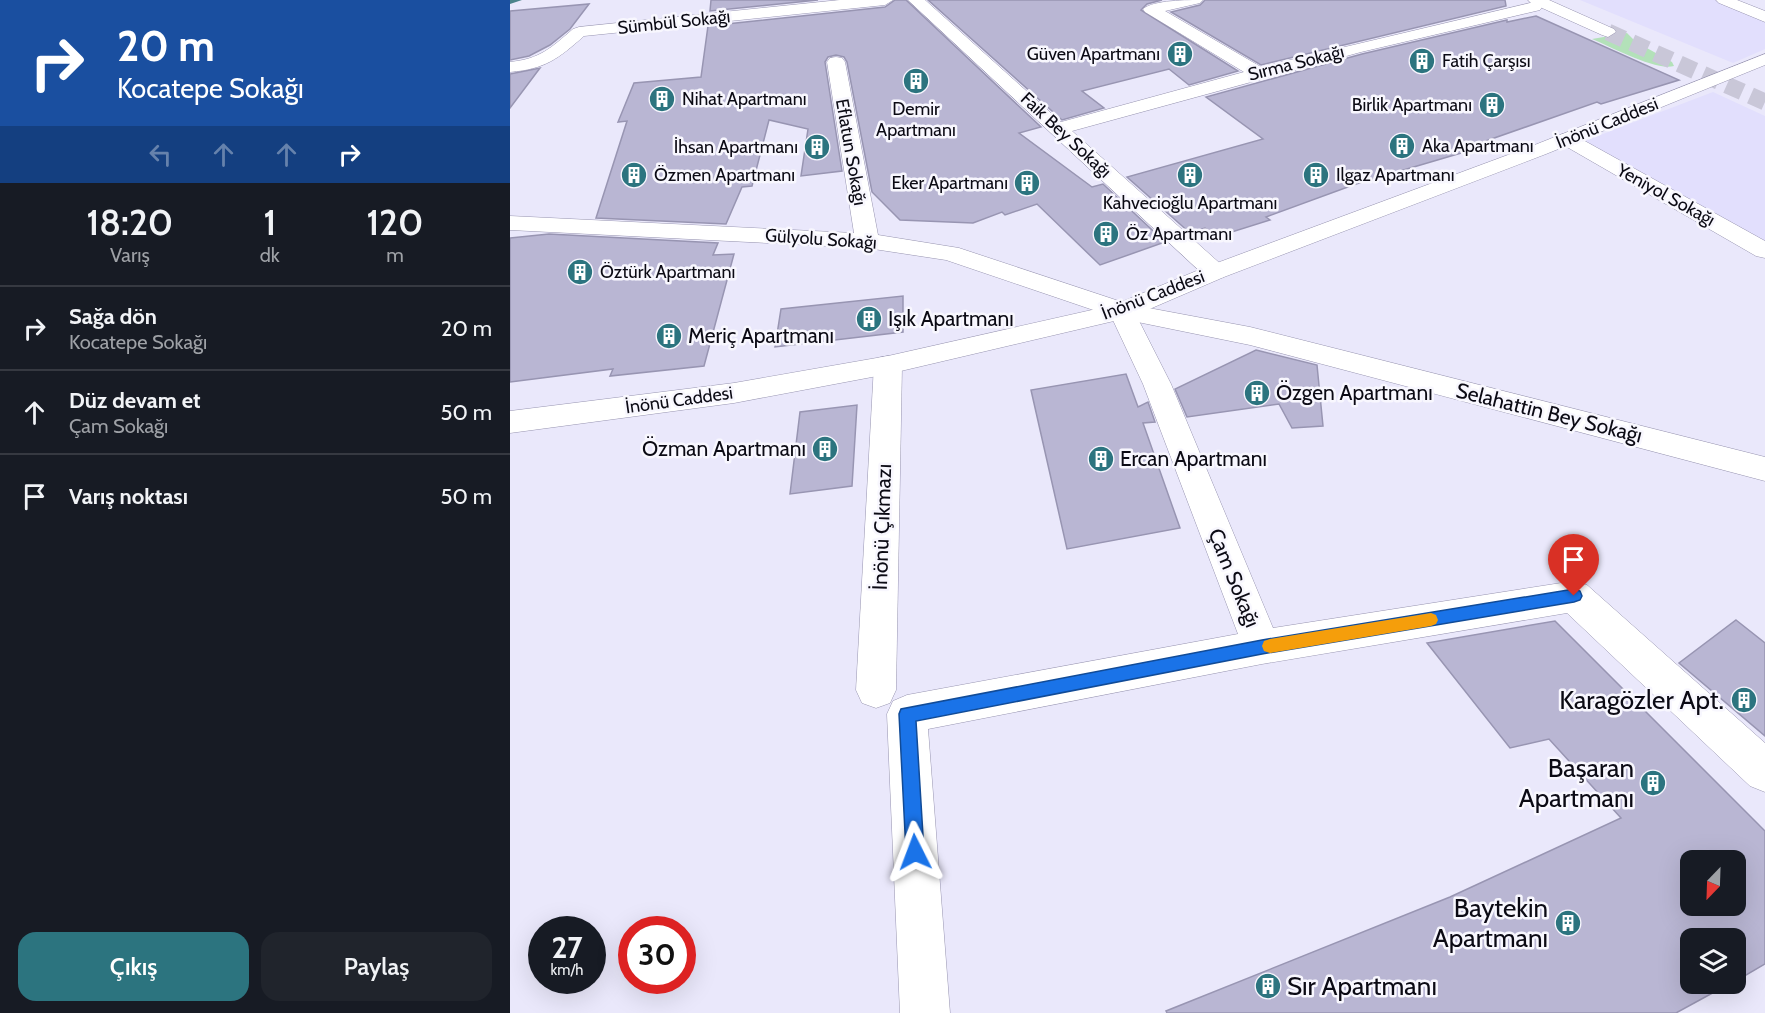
<!DOCTYPE html>
<html lang="tr">
<head>
<meta charset="utf-8">
<style>
  body { margin:0; font-family:Cabin,sans-serif; background:#20242c; color:#f1f3f6; height:100vh; display:flex; flex-direction:column; font-size:22px; white-space:nowrap }
  * { box-sizing:border-box; margin:0 }
  p { font-size:20px; color:#9ea1a6 }
  .icon { flex:none; width:33px; height:33px; fill:none; stroke:currentColor; stroke-width:2; stroke-linecap:round; stroke-linejoin:round }
  .map { position:relative; flex:1; overflow:hidden }
  .details { display:flex; flex-direction:column; background:#171b24; width:510px }
  .details>* { flex:none }
  .hud { background:#1a4fa0; color:#fff; overflow:hidden }
  .needle { width:39px; rotate:203deg }
  .controls { position:absolute; left:1170px; top:850px; display:grid; gap:12px }
  .controls a { display:grid; place-items:center; width:66px; height:66px; border-radius:12px; background:#171b24; box-shadow:0 6px 24px #0002; font-size:30px }
  .speed { position:absolute; left:18px; top:916px; display:flex; gap:12px; font-size:30px; font-weight:700; text-align:center }
  .speed>* { display:grid; place-content:center; width:78px; height:78px; border-radius:50%; background:#171b24; box-shadow:0 6px 24px #0002; line-height:1 }
  .speed small { font-size:15px; font-weight:400 }
  .speed .limit { border:9px solid #d22; background:#fff; color:#111 }
  .pin { position:absolute; display:grid; place-items:center; width:51px; height:51px; color:#fff; margin:-62px -26px; border-radius:50% 50% 50% 0; rotate:-45deg; box-shadow:0 0 6px #0007 }
  .pin .icon { rotate:45deg }
  .me { position:absolute; width:66px; margin:-33px; rotate:357deg; stroke-linejoin:round; filter:drop-shadow(0 0 4px #0008) }
  .turn { display:flex; align-items:center; gap:21px; height:126px; padding:0 18px; font-size:27px }
  .turn .icon { width:78px; height:78px; stroke-width:2.5 }
  .turn b { display:block; font-size:42px; line-height:51px }
  .lanes { display:flex; align-items:center; height:57px; padding:0 18px; background:#0003; justify-content:center; gap:30px; direction:ltr }
  .lanes .off { opacity:.35 }
  .eta { display:flex; justify-content:space-evenly; align-items:center; height:102px; text-align:center }
  .eta b { font-size:36px; font-weight:600; line-height:42px }
  .cta { display:flex; gap:12px; margin-top:auto; padding:12px 18px }
  .cta a { flex:1; height:69px; border-radius:18px; background:#2c747f; color:#fff; font-size:24px; font-weight:600; line-height:69px; text-align:center }
  .cta a+a { background:#20242c; color:#f1f3f6 }
  ul { padding:0; list-style:none }
  li { display:flex; align-items:center; gap:18px; height:84px; padding:0 18px; border-top:2px solid #363941 }
  li div { flex:1 }
  li b { display:block; font-size:22px }
  li em { font-style:normal }
  main { display:flex; flex:1; min-height:0 }
  .map>svg:first-child { display:block }
  .built { fill:#e2dffd }
  .green { fill:#b3e1b9 }
  .lines { fill:none; stroke-linecap:round; stroke-linejoin:round }
  .stream { fill:#4c848b; fill-rule:evenodd }
  .building { fill:#b9b6d3; stroke:#9895b2; stroke-width:1.5; fill-rule:evenodd }
  .primary-tunnel { stroke:#c9c7d8; stroke-width:17; stroke-dasharray:17 9; stroke-linecap:butt }
  .minor-casing { stroke:#9794b0; stroke-width:1 }
  .secondary-casing { stroke:#9794b0; stroke-width:1 }
  .primary-casing { stroke:#9794b0; stroke-width:1 }
  .minor { fill:#fff; fill-rule:evenodd }
  .secondary { fill:#fff; fill-rule:evenodd }
  .primary { fill:#fff; fill-rule:evenodd }
  .route { fill:#1a73e8; stroke:#114b97; stroke-width:1.5 }
  .slow { fill:#f59e0b }
  .labels { text-anchor:middle; stroke-width:5; stroke-linejoin:round; paint-order:stroke }
  .far-street-label { font-size:18px; fill:#0b0a14; stroke:#f8f7fe }
  .far-poi-label { font-size:18px; fill:#0b0a14; stroke:#f8f7fe; text-anchor:start }
  .poi-label { font-size:21px; fill:#0b0a14; stroke:#f8f7fe; text-anchor:start }
  .street-label { font-size:21px; fill:#0b0a14; stroke:#f8f7fe }
  .near-poi-label { font-size:26px; fill:#0b0a14; stroke:#f8f7fe; text-anchor:end }
</style>
</head>
<body>
<main>
<section class="details">
<div class="hud">
<div class="turn"><svg class="icon" aria-label="right" viewBox="0 0 24 24"><path d="M7 20v-9h11M14 6l5 5-5 5"/></svg><div><b>20 m</b>Kocatepe Sokağı</div></div>
<div class="lanes"><svg class="icon off" aria-label="left" viewBox="0 0 24 24"><path d="M17 20v-9H6M10 6l-5 5 5 5"/></svg><svg class="icon off" aria-label="ahead" viewBox="0 0 24 24"><path d="M12 20V5M6 11l6-6 6 6"/></svg><svg class="icon off" aria-label="ahead" viewBox="0 0 24 24"><path d="M12 20V5M6 11l6-6 6 6"/></svg><svg class="icon" aria-label="right" viewBox="0 0 24 24"><path d="M7 20v-9h11M14 6l5 5-5 5"/></svg></div>
</div>
<div class="eta">
<div><b>18:20</b><p>Varış</p></div>
<div><b>1</b><p>dk</p></div>
<div><b>120</b><p>m</p></div>
</div>
<ul>
<li><svg class="icon" aria-label="right" viewBox="0 0 24 24"><path d="M7 20v-9h11M14 6l5 5-5 5"/></svg><div><b>Sağa dön</b><p>Kocatepe Sokağı</p></div><em>20 m</em></li>
<li><svg class="icon" aria-label="ahead" viewBox="0 0 24 24"><path d="M12 20V5M6 11l6-6 6 6"/></svg><div><b>Düz devam et</b><p>Çam Sokağı</p></div><em>50 m</em></li>
<li><svg class="icon" aria-label="arrive" viewBox="0 0 24 24"><path d="M6 21V4h12l-3 4 3 4H6"/></svg><div><b>Varış noktası</b></div><em>50 m</em></li>
</ul>
<div class="cta"><a>Çıkış</a><a>Paylaş</a></div>
</section>
<div class="map">
<svg width="1255" height="1013" viewBox="0 0 1255 1013">
  <rect width="100%" height="100%" fill="#eae8fb"/>
  <g class="built">
    <path d="M1070 0H1210L1255 18V49L1223 63Z"/>
    <path d="M1203 92 1255 116V253L1064 145Z"/>
  </g>
  <path class="green" d="M1117 33 1126 42 1162 62 1164 66C1145 71 1102 47 1082 39Z"/>
  <g class="lines">
    <path class="stream" d="M0 0H12L0 4Z"/>
  </g>
  <g class="building">
    <path d="M201 0H308L200 11Z"/>
    <path d="M385 0H396L531 127 509 133 582 187 593 184 655 242 590 265 527 204 495 215 492 212 463 223 390 220 362 192 337 62 334 57 326 55 318 57 315 62 332 171 291 176 298 129 259 120 242 186 232 187 216 224 86 218 117 121 108 122 124 83 191 77 198 26 375 7Z"/>
    <path d="M418 0H652L637 4 631 10 728 71 679 85 659 69 572 91 594 108 552 120Z"/>
    <path d="M695 0H995L996 6 751 65 661 12 690 5Z"/>
    <path d="M79 4 60 29 40 45 19 56 0 60V11Z"/>
    <path d="M1026 16 1169 80 1091 104 1087 102 970 143 975 146 846 184 756 217 760 220 706 237 695 228 680 233 617 177 753 139 696 97 852 54 997 20V22Z"/>
    <path d="M30 68 0 108V74Z"/>
    <path d="M39 234 208 243 203 255 224 254 194 366 100 376 103 369 0 382V238Z"/>
    <path d="M393 296V332L265 347 271 309Z"/>
    <path d="M746 350 807 365 813 426 782 428 769 404 677 417 665 389Z"/>
    <path d="M616 374 628 407 638 402 645 422 633 423 670 528 557 549 521 390Z"/>
    <path d="M347 405 342 486 280 494 290 412Z"/>
    <path d="M1226 620 1255 643V736L1169 663Z"/>
    <path d="M1045 621 1255 831V964L1226 981V939H1180V984H1219L1166 1013H657L656 1011 940 897 1111 818 1039 739 1000 748 917 643ZM1180 861H1226V906H1180Z"/>
  </g>
  <g class="lines">
    <path class="primary-tunnel" d="M1098 32 1255 102"/>
    <g class="minor-casing">
      <g id="minor">
        <path d="M330 0H383L375 5 74 36C48 59 35 69 0 72V62C30 59 41 48 63 29L69 27Z"/>
        <path d="M398 0H415L551 122 734 72 635 12 633 9C644 0 677 0 693 0L690 3 655 11 751 67 1024 2 1032 7 1030 10 851 52 562 131 714 267 717 272 714 277 705 279 696 277Z"/>
        <path d="M1206 0H1227L1255 11V22L1209 3Z"/>
        <path d="M326 57 332 58 335 62 368 235 449 248 621 305 661 384 763 628 1064 581 1077 585 1255 743V792L1240 786 1057 613 752 664 418 729 440 1013H390L377 714 383 701 397 695 728 634 633 384 601 316 436 260 357 248 0 230V216L344 233 317 62 320 58Z"/>
        <path d="M1057 133 1064 135 1255 241V258L1246 256 1050 143 1047 139 1050 135Z"/>
        <path d="M378 356 388 358 392 365 386 690 380 703 366 708 352 703 346 690 364 365 368 358Z"/>
      </g>
    </g>
    <g class="secondary-casing">
      <path id="secondary" d="M612 303 740 327 1255 457V481L740 345 603 317 599 311 603 305Z"/>
    </g>
    <g class="primary-casing">
      <g id="primary">
        <path d="M1018 0H1039L1104 29 1106 32 1098 37 1092 35 1021 3Z"/>
        <path d="M1255 54V65L1036 154 714 277 621 317 378 374 224 403 0 433V411L224 383 378 356 604 305 696 267 1022 146Z"/>
      </g>
    </g>
    <use href="#minor" class="minor"/>
    <use href="#secondary" class="secondary"/>
    <use href="#primary" class="primary"/>
  </g>
  <path class="route" d="M1064 589 1070 591 1072 596 1070 600 1064 602 752 654 406 721 414 852 412 859 405 861 399 859 396 852 389 714 391 709 752 640Z"/>
  <path class="slow" d="M921 613 926 615 928 620 926 624 921 626 760 653 754 651 752 646 754 641 760 639Z"/>
  <defs>
    <g id="building-disc" transform="scale(1.35)"><circle r="9.5" fill="#2c747f" stroke="#f8f7fe"/><path d="M-4-6H4V6H1V3H-1V6H-4ZM-2.5-4.3h1.7v1.8h-1.7ZM.8-4.3h1.7v1.8H.8ZM-2.5-1h1.7V.8h-1.7ZM.8-1h1.7V.8H.8Z" fill="#fff"/></g>
  </defs>
  <g fill-rule="evenodd">
    <use href="#building-disc" x="670" y="54"/>
    <use href="#building-disc" x="912" y="61"/>
    <use href="#building-disc" x="406" y="81"/>
    <use href="#building-disc" x="152" y="99"/>
    <use href="#building-disc" x="982" y="105"/>
    <use href="#building-disc" x="892" y="146"/>
    <use href="#building-disc" x="307" y="147"/>
    <use href="#building-disc" x="124" y="175"/>
    <use href="#building-disc" x="680" y="175"/>
    <use href="#building-disc" x="806" y="175"/>
    <use href="#building-disc" x="517" y="183"/>
    <use href="#building-disc" x="596" y="234"/>
    <use href="#building-disc" x="70" y="272"/>
    <use href="#building-disc" x="359" y="319"/>
    <use href="#building-disc" x="159" y="336"/>
    <use href="#building-disc" x="747" y="393"/>
    <use href="#building-disc" x="315" y="449"/>
    <use href="#building-disc" x="591" y="459"/>
    <use href="#building-disc" x="1234" y="700"/>
    <use href="#building-disc" x="1143" y="783"/>
    <use href="#building-disc" x="1058" y="923"/>
    <use href="#building-disc" x="758" y="986"/>
  </g>
  <g class="labels">
    <g class="far-street-label">
      <text transform="translate(164 22) rotate(-6)" y="6">Sümbül Sokağı</text>
      <text transform="translate(786 63) rotate(-14)" y="6">Sırma Sokağı</text>
      <text transform="translate(1097 123) rotate(-22)" y="6">İnönü Caddesi</text>
      <text transform="translate(556 135) rotate(43)" y="6">Faik Bey Sokağı</text>
      <text transform="translate(341 152) rotate(80)" y="6">Eflatun Sokağı</text>
      <text transform="translate(1156 195) rotate(29)" y="6">Yeniyol Sokağı</text>
      <text transform="translate(311 239) rotate(4)" y="6">Gülyolu Sokağı</text>
      <text transform="translate(643 295) rotate(-21)" y="6">İnönü Caddesi</text>
      <text transform="translate(169 400) rotate(-8)" y="6">İnönü Caddesi</text>
    </g>
    <g class="far-poi-label">
      <text x="650" y="60" text-anchor="end">Güven Apartmanı</text>
      <text x="932" y="67">Fatih Çarşısı</text>
      <text x="172" y="105">Nihat Apartmanı</text>
      <text x="962" y="111" text-anchor="end">Birlik Apartmanı</text>
      <text x="406" y="115" text-anchor="middle">Demir<tspan x="406" dy="21">Apartmanı</tspan></text>
      <text x="912" y="152">Aka Apartmanı</text>
      <text x="288" y="153" text-anchor="end">İhsan Apartmanı</text>
      <text x="144" y="181">Özmen Apartmanı</text>
      <text x="826" y="181">Ilgaz Apartmanı</text>
      <text x="498" y="189" text-anchor="end">Eker Apartmanı</text>
      <text x="680" y="209" text-anchor="middle">Kahvecioğlu Apartmanı</text>
      <text x="616" y="240">Öz Apartmanı</text>
      <text x="90" y="278">Öztürk Apartmanı</text>
    </g>
    <g class="poi-label">
      <text x="378" y="326">Işık Apartmanı</text>
      <text x="178" y="343">Meriç Apartmanı</text>
      <text x="766" y="400">Özgen Apartmanı</text>
      <text x="296" y="456" text-anchor="end">Özman Apartmanı</text>
      <text x="610" y="466">Ercan Apartmanı</text>
    </g>
    <g class="street-label">
      <text transform="translate(1039 413) rotate(14)" y="7">Selahattin Bey Sokağı</text>
      <text transform="translate(372 527) rotate(-88)" y="7">İnönü Çıkmazı</text>
      <text transform="translate(724 578) rotate(68)" y="7">Çam Sokağı</text>
    </g>
    <g class="near-poi-label">
      <text x="1214" y="709">Karagözler Apt.</text>
      <text x="1124" y="777">Başaran<tspan x="1124" dy="30">Apartmanı</tspan></text>
      <text x="1038" y="917">Baytekin<tspan x="1038" dy="30">Apartmanı</tspan></text>
      <text x="777" y="995" text-anchor="start">Sır Apartmanı</text>
    </g>
  </g>
</svg>
<div class="controls">
<a><svg class="needle" viewBox="-14 -14 28 28"><path d="M0-13l5 13h-10z" fill="#e53935"/><path d="M0 13l5-13h-10z" fill="#9ea1a6"/></svg></a>
<a><svg class="icon" aria-label="layers" viewBox="0 0 24 24"><path d="M12 4l9 5-9 5-9-5zM3 14l9 5 9-5"/></svg></a>
</div>
<div class="speed"><div>27<small>km/h</small></div><div class="limit">30</div></div>
<div class="pin" style="left:1064px;top:596px;background:#d93025"><svg class="icon" aria-label="arrive" viewBox="0 0 24 24"><path d="M6 21V4h12l-3 4 3 4H6"/></svg></div>
<svg class="me" style="left:405px;top:852px" viewBox="-20 -20 40 40"><path d="M0-17L14 15 0 8-14 15z" fill="#1a73e8" stroke="#fff" stroke-width="4"/></svg>
</div>
</main>
</body>
</html>
